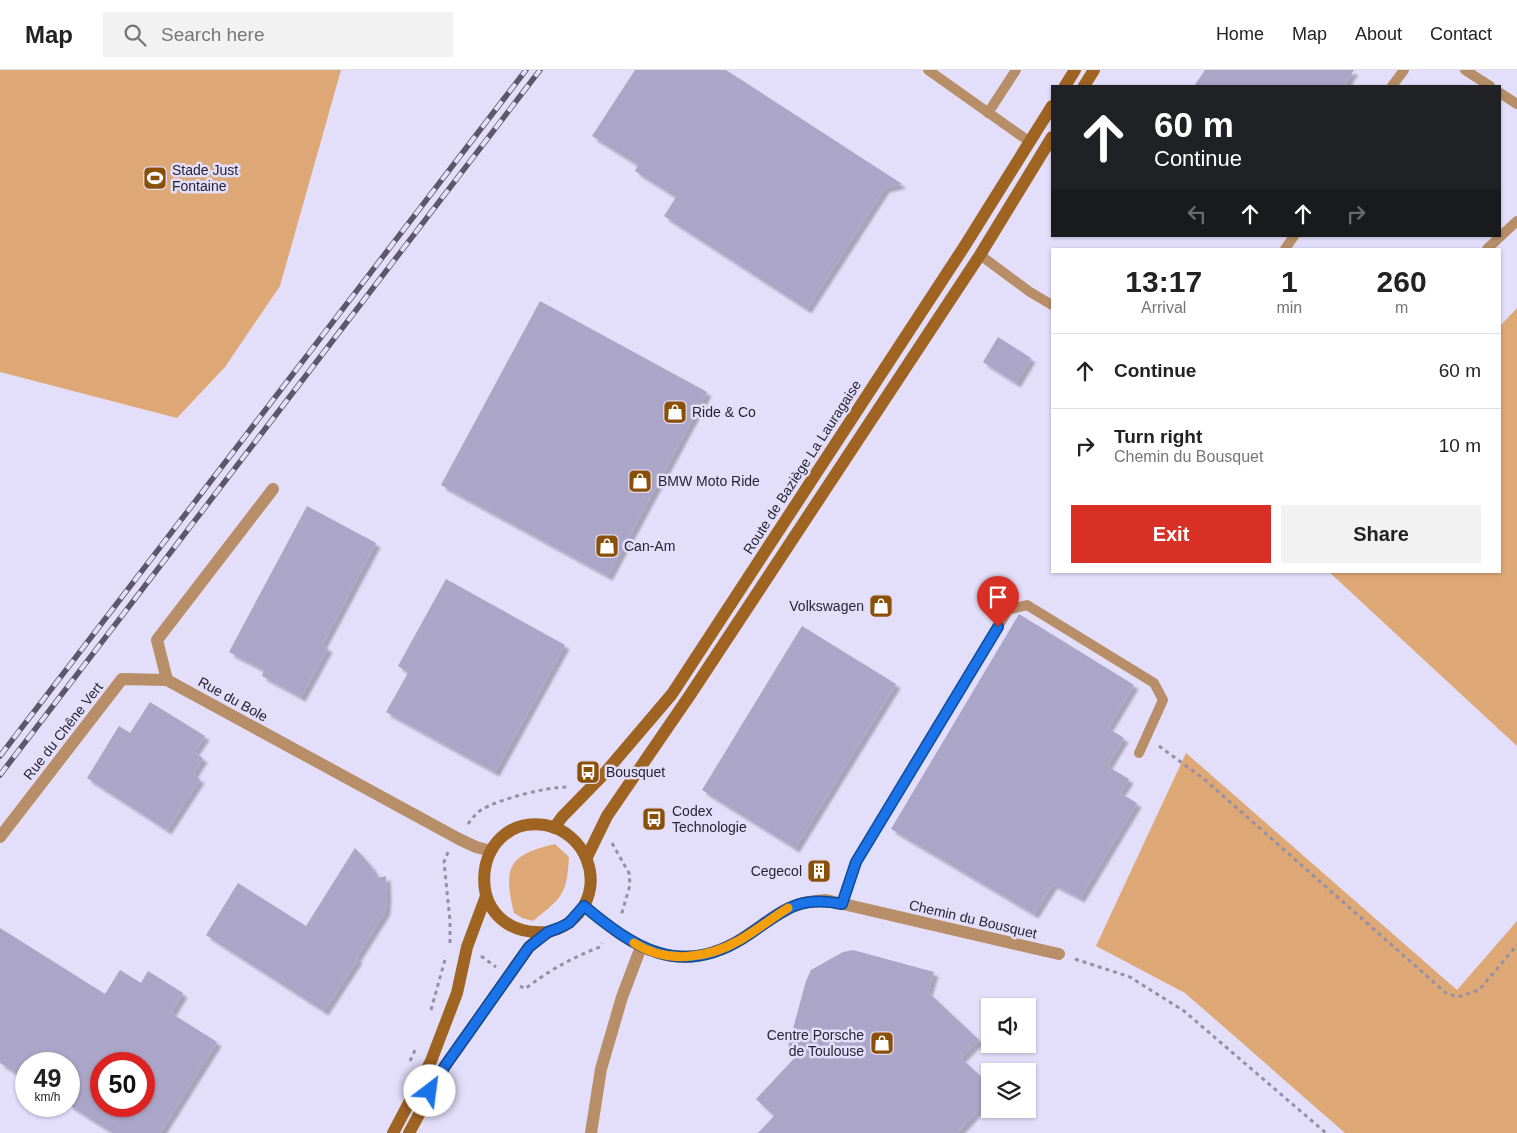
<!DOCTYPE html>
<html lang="en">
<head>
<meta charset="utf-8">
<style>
  body { margin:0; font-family:Helvetica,sans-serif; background:#f2f2f2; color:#222; height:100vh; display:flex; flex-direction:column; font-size:19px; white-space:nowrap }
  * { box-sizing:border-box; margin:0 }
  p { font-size:16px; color:#767676 }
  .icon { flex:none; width:28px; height:28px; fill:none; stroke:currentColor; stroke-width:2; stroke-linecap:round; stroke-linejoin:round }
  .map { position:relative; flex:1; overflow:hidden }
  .side { position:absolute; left:1051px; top:178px; width:450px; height:325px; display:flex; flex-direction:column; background:#fff; border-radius:0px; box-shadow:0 1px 4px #0004 }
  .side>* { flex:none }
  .top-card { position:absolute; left:1051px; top:15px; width:450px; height:152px; border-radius:0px; box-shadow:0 1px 4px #0004; background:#202124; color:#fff; overflow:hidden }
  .controls { position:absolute; left:981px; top:928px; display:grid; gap:10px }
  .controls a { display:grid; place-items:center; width:55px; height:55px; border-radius:0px; background:#fff; box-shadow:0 1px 4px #0004; font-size:25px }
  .speed { position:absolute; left:15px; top:982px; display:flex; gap:10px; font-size:25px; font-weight:700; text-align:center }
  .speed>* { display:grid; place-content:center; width:65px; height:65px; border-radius:50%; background:#fff; box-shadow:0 1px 4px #0004; line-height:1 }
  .speed small { font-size:12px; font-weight:400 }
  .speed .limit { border:8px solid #d22; background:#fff; color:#111 }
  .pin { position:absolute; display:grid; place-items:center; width:42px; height:42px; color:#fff; margin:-51px -21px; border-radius:50% 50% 50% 0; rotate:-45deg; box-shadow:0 0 5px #0007 }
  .pin .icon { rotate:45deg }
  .me { position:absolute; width:55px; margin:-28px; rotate:30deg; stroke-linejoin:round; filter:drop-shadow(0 0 4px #0008) }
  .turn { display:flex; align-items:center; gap:18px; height:105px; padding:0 20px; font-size:22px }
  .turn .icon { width:65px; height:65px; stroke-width:2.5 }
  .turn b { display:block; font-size:35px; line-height:42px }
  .lanes { display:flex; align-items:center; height:48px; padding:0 20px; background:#0003; justify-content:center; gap:25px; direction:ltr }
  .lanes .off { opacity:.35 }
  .eta { display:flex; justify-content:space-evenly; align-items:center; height:85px; text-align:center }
  .eta b { font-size:30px; font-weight:800; line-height:35px }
  .primary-button { display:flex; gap:10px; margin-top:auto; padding:10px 20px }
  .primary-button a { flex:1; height:58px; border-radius:0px; background:#d93025; color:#fff; font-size:20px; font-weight:800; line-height:58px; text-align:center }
  .primary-button a+a { background:#f2f2f2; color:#222 }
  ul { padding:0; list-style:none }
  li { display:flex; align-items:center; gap:15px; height:75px; padding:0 20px; border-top:1px solid #e0e0e0 }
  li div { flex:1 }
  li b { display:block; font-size:19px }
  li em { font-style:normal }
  header { display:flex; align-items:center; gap:30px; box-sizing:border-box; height:70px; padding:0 25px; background:#fff; border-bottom:1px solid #e0e0e0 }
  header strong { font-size:24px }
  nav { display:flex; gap:28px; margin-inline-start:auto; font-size:18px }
  .search { width:350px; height:45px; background:#f2f2f2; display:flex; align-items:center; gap:12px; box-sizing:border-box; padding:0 18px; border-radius:0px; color:#767676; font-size:19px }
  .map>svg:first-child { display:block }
  .green { fill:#dea876 }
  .building { fill:#aba5c7; fill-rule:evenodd; filter:url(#shadow) }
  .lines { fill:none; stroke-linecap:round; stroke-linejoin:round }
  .path { stroke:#9490a6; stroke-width:3; stroke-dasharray:4 4; stroke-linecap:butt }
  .service { stroke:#b78e68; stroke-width:10 }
  .minor { stroke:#b78e68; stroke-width:12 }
  .secondary { stroke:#9f6322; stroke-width:12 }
  .rail-casing { stroke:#5c586a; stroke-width:5.5 }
  .rail { stroke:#e3defa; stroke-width:4; stroke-dasharray:11; stroke-linecap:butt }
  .route-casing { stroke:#114b97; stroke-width:12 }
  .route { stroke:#1a73e8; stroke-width:9 }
  .slow { stroke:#f59e0b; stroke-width:9 }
  .labels { text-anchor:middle; stroke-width:5; stroke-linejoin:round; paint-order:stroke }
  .poi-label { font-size:14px; fill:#282533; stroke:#e3defa; text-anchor:start }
  .street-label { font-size:14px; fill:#282533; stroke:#e3defa }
</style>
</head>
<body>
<header>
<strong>Map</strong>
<div class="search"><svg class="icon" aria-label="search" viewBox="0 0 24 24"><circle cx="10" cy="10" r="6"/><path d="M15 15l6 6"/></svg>Search here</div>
<nav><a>Home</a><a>Map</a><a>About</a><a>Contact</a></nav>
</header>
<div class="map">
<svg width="1517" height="1063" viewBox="0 0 1517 1063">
  <defs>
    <filter id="shadow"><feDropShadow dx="4.5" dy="4.5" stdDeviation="1" flood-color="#0004"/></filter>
  </defs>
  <rect width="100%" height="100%" fill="#e3defa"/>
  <g class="green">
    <path d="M0 0H341L280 216 225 297 177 348 0 302Z"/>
    <path d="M1517 238V676L1328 501H1500V256Z"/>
    <path d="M1186 683 1457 920 1517 851V1063H1345L1185 923 1096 876Z"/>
    <path d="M555 774 569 787C568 798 568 812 562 823 556 834 542 843 533 851L522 848 514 843C503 797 508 785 555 774Z"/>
  </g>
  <g class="building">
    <path d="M635 0H726L902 114 885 118 807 239 664 146 676 127 635 101 638 95 592 66Z"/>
    <path d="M1205 0H1354L1344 16H1194Z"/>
    <path d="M540 231 707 322 608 506 441 415Z"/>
    <path d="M998 267 1031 288 1016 313 983 292Z"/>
    <path d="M307 436 376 473 322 575 328 578 301 627 262 606 264 600 229 582Z"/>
    <path d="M446 509 565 575 495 702 386 642 408 603 398 596Z"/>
    <path d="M1019 544 1134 615 1108 658 1124 668 1107 696 1129 709 1120 723 1137 733 1080 828 1053 814 1034 844 891 759Z"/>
    <path d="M802 556 896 614 795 778 702 720Z"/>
    <path d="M150 632 205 666 194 682 203 688 193 704 200 709 167 760 87 708 119 656 130 663Z"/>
    <path d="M355 778 371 796 378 808 386 806 387 825 386 838 385 842 356 888 358 889 324 941 206 865 238 813 306 856Z"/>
    <path d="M0 858 105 924 120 900 141 913 148 901 183 923 171 943 217 972 160 1063H113L69 1035V994H26V1009L0 993ZM101 994H144V1036H101Z"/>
    <path d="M853 880 934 902 928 922 979 970 961 988 990 1015V1027L957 1063H758L774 1046 756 1029 803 979 788 977 806 911 811 900 843 882Z"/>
  </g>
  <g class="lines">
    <g class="path">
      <path d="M1159 676 1204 709 1446 923 1458 927 1479 920 1517 875"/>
      <path d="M468 754C472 749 475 744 481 740 499 729 546 717 567 717"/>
      <path d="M612 773 629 803 630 815 621 846"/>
      <path d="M448 782 444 792 450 851V874"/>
      <path d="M481 886 496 897"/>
      <path d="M1075 889 1130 907 1184 941 1326 1063"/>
      <path d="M520 916 525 919C548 901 573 887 600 877L602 873"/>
      <path d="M431 940 446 886"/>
      <path d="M410 991 416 978"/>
    </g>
    <g class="service">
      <path d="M928 0 1030 72"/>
      <path d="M1465 0 1490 16"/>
      <path d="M1392 16 1404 0"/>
      <path d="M1500 23 1517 34"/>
      <path d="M988 43 1016 0"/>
      <path d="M1285 179 1294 166"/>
      <path d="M1487 179 1517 151"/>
      <path d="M980 185 1030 222 1052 235"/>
      <path d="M842 834 856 792 1008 540 1027 535 1154 613 1163 630 1139 683"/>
    </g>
    <g class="minor">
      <path d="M273 419 157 570 167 610 459 769 476 777 491 781"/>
      <path d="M0 767 122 609 167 610"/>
      <path d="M584 836C633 877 678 908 741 869 774 849 783 832 826 830L1059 884"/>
      <path d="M591 1063 601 999 622 927 641 877"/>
    </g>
    <g class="secondary">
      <path d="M1065 16 1075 0"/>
      <path d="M1084 16 1094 0"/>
      <path d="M554 758 562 747 603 705 672 624 964 177 1052 36"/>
      <path d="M587 787 607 746 690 625 980 185 1052 67"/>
      <path d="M393 1063 431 991 457 923 467 877 486 826"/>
      <path d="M409 1063 445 996 529 877C535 872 540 867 547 863 550 861 554 860 557 859 566 856 573 850 579 843 605 811 585 762 545 755 470 743 457 869 548 862"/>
    </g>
    <g class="rail-casing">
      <g id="rail">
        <path d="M0 686 526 0"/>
        <path d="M0 705 540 0"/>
      </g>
    </g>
    <use href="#rail" class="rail"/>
  </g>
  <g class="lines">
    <g class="route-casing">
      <path id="route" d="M430 1021 445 996 529 877 548 862 559 858 569 853 584 836C633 877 679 908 742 869 780 845 793 824 842 834L856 792 998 557"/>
    </g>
    <use href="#route" class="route"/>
    <path class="slow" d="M634 873C667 894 707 889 740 870 757 860 772 848 788 838"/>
  </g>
  <defs>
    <g id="stadium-square" transform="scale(1.25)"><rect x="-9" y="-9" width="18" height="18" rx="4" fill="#8a5007" stroke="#e3defa"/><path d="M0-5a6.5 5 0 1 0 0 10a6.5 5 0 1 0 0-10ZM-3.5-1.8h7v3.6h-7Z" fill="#fff"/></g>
    <g id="shop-square" transform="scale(1.25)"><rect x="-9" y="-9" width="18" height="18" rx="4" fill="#8a5007" stroke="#e3defa"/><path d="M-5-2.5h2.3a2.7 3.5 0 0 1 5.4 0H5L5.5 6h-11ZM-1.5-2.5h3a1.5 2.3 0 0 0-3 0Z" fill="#fff"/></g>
    <g id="bus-square" transform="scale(1.25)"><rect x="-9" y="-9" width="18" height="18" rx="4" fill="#8a5007" stroke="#e3defa"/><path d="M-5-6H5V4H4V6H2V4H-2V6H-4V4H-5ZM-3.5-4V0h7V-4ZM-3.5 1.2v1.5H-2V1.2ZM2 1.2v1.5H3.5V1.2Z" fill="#fff"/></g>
    <g id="building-square" transform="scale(1.25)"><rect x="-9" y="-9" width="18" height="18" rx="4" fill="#8a5007" stroke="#e3defa"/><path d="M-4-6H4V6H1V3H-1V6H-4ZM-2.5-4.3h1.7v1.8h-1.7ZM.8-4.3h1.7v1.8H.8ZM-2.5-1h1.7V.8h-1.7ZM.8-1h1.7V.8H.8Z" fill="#fff"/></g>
  </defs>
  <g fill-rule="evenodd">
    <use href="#stadium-square" x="155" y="108"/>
    <use href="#shop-square" x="675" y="342"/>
    <use href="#shop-square" x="640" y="411"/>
    <use href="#shop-square" x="607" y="476"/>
    <use href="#shop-square" x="881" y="536"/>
    <use href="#bus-square" x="588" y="702"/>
    <use href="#bus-square" x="654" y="749"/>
    <use href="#building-square" x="819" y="801"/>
    <use href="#shop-square" x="882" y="973"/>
  </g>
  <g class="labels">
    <g class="poi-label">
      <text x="172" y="105">Stade Just<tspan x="172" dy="16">Fontaine</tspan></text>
      <text x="692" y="347">Ride &amp; Co</text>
      <text x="658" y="416">BMW Moto Ride</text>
      <text x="624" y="481">Can-Am</text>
      <text x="864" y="541" text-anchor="end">Volkswagen</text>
      <text x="606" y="707">Bousquet</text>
      <text x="672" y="746">Codex<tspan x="672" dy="16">Technologie</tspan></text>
      <text x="802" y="806" text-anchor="end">Cegecol</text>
      <text x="864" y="970" text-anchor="end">Centre Porsche<tspan x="864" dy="16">de Toulouse</tspan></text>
    </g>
    <g class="street-label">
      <text transform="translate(802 397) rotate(-57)" y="5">Route de Baziège La Lauragaise</text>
      <text transform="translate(233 629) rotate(29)" y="5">Rue du Bole</text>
      <text transform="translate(63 661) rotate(-52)" y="5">Rue du Chêne Vert</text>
      <text transform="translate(973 849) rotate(13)" y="5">Chemin du Bousquet</text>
    </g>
  </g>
</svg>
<div class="controls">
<a><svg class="icon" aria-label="sound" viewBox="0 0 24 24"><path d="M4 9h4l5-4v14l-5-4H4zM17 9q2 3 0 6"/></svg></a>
<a><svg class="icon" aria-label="layers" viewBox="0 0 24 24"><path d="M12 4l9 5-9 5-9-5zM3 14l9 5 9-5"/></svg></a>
</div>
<div class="speed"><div>49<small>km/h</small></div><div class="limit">50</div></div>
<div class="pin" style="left:998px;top:557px;background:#d93025"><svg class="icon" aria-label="arrive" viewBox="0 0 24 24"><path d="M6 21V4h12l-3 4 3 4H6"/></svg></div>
<svg class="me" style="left:430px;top:1021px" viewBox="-20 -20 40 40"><circle r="19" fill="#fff"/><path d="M0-13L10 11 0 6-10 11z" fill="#1a73e8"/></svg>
<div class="top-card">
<div class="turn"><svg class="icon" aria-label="ahead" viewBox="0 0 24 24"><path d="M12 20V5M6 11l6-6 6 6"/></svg><div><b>60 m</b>Continue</div></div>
<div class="lanes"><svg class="icon off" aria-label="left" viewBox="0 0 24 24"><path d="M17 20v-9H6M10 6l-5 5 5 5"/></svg><svg class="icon" aria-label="ahead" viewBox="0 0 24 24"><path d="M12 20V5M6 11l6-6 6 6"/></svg><svg class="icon" aria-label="ahead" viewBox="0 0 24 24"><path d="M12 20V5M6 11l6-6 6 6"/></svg><svg class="icon off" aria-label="right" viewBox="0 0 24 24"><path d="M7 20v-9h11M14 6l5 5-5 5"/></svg></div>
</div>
<section class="side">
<div class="eta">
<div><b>13:17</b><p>Arrival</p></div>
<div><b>1</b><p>min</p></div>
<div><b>260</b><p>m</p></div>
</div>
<ul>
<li><svg class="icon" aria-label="ahead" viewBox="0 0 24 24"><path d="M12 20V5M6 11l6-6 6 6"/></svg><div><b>Continue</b></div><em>60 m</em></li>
<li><svg class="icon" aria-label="right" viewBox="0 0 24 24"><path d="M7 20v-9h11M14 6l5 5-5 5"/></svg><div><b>Turn right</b><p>Chemin du Bousquet</p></div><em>10 m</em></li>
</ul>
<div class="primary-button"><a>Exit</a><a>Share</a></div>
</section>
</div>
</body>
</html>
